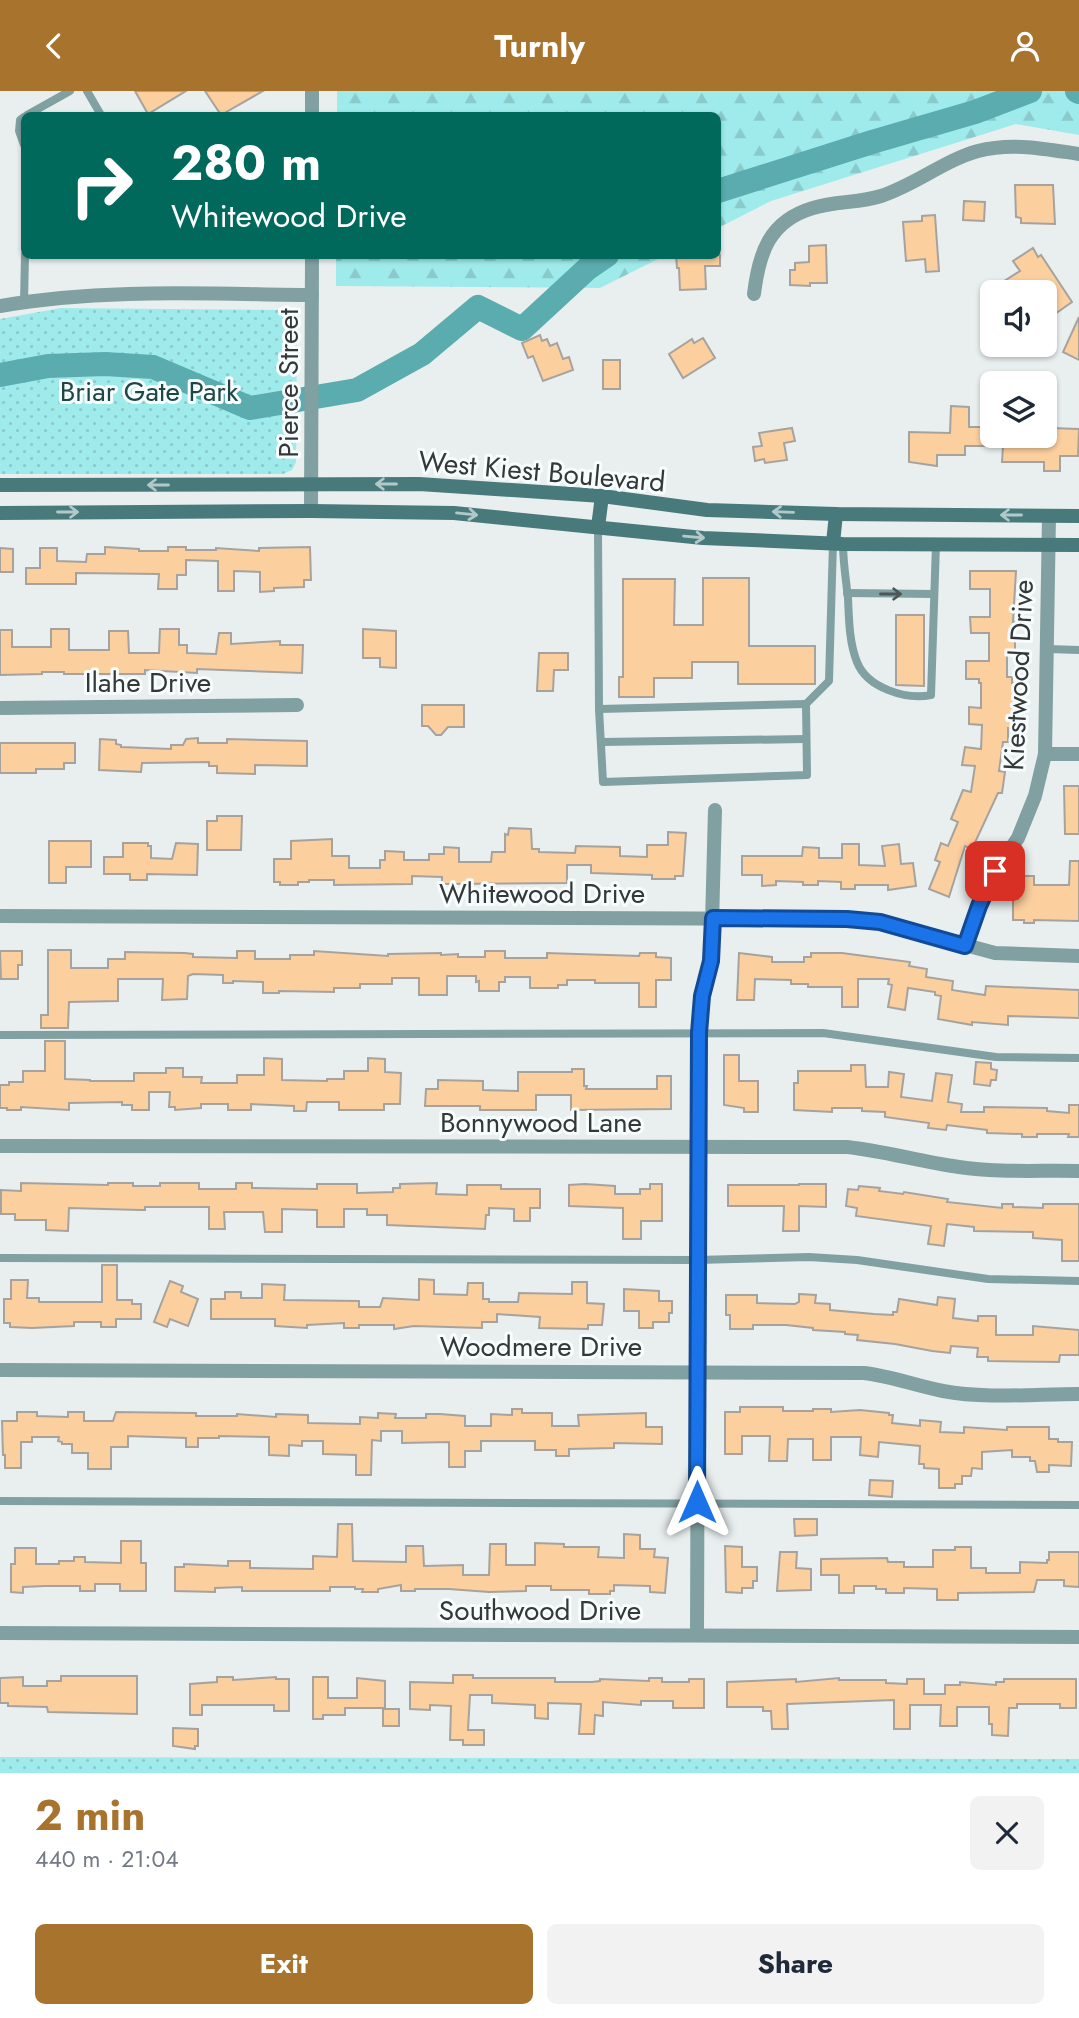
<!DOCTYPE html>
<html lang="en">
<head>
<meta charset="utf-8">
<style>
  body { margin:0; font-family:Jost,sans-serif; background:#f2f2f3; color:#1f2937; height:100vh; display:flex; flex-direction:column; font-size:26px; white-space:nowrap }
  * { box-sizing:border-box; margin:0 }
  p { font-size:23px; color:#747a83 }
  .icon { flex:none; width:38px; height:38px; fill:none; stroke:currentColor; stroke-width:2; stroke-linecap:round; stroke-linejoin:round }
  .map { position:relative; height:1682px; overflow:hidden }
  .details { display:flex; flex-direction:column; background:#fff; flex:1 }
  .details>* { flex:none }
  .guide { position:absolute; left:21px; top:21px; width:700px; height:147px; border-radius:10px; box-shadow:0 2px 5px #0004; background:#00695c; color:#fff; overflow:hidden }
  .fabs { position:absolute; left:980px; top:189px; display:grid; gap:14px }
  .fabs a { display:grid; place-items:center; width:77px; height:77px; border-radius:10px; background:#fff; box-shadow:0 2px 5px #0004; font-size:35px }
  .pin { position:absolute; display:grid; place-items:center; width:60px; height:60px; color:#fff; margin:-30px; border-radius:14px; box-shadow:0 4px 10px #0006 }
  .me { position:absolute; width:77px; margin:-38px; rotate:0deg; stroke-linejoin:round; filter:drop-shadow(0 0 5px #0008) }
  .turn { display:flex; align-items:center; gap:24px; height:147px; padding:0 35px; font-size:32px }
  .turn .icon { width:91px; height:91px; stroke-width:2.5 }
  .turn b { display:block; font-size:49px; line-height:60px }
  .round { display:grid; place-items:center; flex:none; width:74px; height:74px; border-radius:10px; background:#f2f2f3 }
  .head { display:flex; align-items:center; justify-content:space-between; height:119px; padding:0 35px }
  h1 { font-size:42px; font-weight:700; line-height:52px; color:#a8732d }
  .action { display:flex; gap:14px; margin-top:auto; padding:14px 35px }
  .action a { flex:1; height:80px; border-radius:10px; background:#a8732d; color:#fff; font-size:28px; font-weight:700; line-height:80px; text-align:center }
  .action a+a { background:#f2f2f3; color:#1f2937 }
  header { display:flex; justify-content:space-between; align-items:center; height:91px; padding:0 35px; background:#a8732d; color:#fff; font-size:32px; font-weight:700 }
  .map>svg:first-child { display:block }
  .grass { fill:url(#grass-dots) }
  .forest { fill:url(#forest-firs) }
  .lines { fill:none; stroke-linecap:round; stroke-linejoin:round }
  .river { stroke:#5aacae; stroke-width:24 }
  .building { fill:#fbcf9e; stroke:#a6a39f; stroke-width:2 }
  .lane { stroke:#80a0a1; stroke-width:8 }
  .street { stroke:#80a0a1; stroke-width:14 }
  .secondary { stroke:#487a7c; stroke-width:14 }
  .oneway { stroke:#b1c9c9 }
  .oneway2 { stroke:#4c5758 }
  .route-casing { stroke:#114b97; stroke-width:18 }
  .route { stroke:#1a73e8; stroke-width:12 }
  .labels { text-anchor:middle; stroke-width:6; stroke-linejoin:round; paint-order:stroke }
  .street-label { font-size:28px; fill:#353838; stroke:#f7fdfd }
  .park-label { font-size:28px; fill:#1f4647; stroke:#f7fdfd }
</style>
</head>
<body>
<header><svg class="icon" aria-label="back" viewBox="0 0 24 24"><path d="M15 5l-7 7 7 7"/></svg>Turnly<svg class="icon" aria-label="person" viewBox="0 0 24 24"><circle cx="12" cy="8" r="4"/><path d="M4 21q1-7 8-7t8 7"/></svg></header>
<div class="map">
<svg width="1079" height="1682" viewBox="0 0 1079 1682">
  <defs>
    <pattern id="grass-dots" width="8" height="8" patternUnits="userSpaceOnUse" patternTransform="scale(1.75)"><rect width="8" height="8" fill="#9febec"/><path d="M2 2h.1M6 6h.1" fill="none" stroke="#8acacb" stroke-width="1.8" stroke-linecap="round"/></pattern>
    <pattern id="forest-firs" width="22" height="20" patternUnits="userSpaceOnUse" patternTransform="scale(1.75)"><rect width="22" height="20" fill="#9febec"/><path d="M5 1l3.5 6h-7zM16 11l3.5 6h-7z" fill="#8acacb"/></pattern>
  </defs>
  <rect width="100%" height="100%" fill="#e9efef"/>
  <g class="grass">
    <path d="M61 217 282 219 294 222 297 228 296 371 292 379 283 383H0V228Z"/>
    <path d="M0 1666 1079 1668V1682H0Z"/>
  </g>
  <g class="forest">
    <path d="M337 0H1079V44L1016 33 771 110 718 137V24H337Z"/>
    <path d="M336 165V164L664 165 600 197 336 195Z"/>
  </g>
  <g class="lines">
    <g class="river">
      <path d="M1077 0 1079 1"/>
      <path d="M718 100 872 51 975 21 1030 0"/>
      <path d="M0 284 48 275 105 273 153 276 250 317 357 299 422 263 478 216 522 238 588 177 607 164"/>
    </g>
  </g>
  <g class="building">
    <path d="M135 0H186L148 23Z"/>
    <path d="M205 0H263L221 24Z"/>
    <path d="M1015 94H1053L1055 133 1021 132V127L1016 126Z"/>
    <path d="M964 110 985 111 984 130 963 129Z"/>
    <path d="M935 124 939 180 926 181 925 168 906 170 903 131 922 130V125Z"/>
    <path d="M826 154 827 192H810V195L790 194V179H795V172L809 171V155Z"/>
    <path d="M1033 157 1038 166 1041 164 1072 211 1052 225 1045 214V201H1007L1001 192 1020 180 1013 170Z"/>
    <path d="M676 164H720V175H705L706 198 680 199 679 177H677Z"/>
    <path d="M1079 226V269L1063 261Z"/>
    <path d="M540 244 542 250 547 248 550 255 557 252 563 268 569 266 573 279 543 290 533 265 528 267 522 252Z"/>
    <path d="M703 247 715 267 683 287 669 263 692 248 694 252Z"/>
    <rect x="603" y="269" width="17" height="29"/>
    <path d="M951 315 969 316V336H984V345L1045 347 1051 346 1052 337 1079 338 1078 365H1060V380H1044V371H1002L1003 355H965V364H937V375L909 371V341L950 342Z"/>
    <path d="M792 337 795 350 784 352 787 369 765 372 764 368 755 370 753 356 762 355 759 342Z"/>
    <path d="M105 456 139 458V460H168V456H186V459H216V457L259 460V457L310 456 311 489H304V496L274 497V500L260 501V481L234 480V500H218V470L186 469V484H177V498H158L159 483 76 482V493H26V477H40V457H57V470L86 471 87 463H105Z"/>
    <path d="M0 457 13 458V481H0Z"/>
    <path d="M970 480H1016L1013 531H1015V563H1007V586H1012V592H1016L1014 637H1008V651H1003L999 680 1005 681 1002 702H998L972 758 965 755 949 806 929 798 940 771 935 769 941 752 948 755 958 731 951 728 963 699 971 701 975 675 962 674 965 656 981 658 982 634 969 633V616L981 617V592H979V588H966V570H989V542H971L970 526H990V498H970Z"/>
    <path d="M703 487H749V555H815V593H738V571H692V587H654V606H619V586H623V488H675L674 534H703Z"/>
    <path d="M896 524H924V595L896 594Z"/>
    <path d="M51 538H69V559H109V540H128L129 562H159L160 538H179V554H187V562L216 563 219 542H231V553L280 550V554H303L302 582 197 578V582L145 579V583H64V581H42V583L0 584V539H12V556H51Z"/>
    <path d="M363 538 396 540V577L380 576V567H363Z"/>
    <path d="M539 562H568V579H554L553 600H537Z"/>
    <path d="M422 614H464V636H448L441 644H436L428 635H422Z"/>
    <path d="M198 647V652H227V648L307 650V675L255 674V683L217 682V675H209V671L142 672 141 681 99 679 100 648 116 649V653L121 654V656L171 658V654H183L186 648Z"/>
    <path d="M0 652H75V672H64V678H36V682H0Z"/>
    <path d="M1064 695H1079V743H1065Z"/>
    <path d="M217 725H242L241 759H207V730H217Z"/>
    <path d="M509 737 531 738 532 758H539V761L575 762 576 755 620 756V765L647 766V754H668V741L686 742 683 785H675V788H652V784L591 782V774H567V792L442 793V786L412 785V793L334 794V789H309V791H298V794H280V791H274V768H291V750L332 748V765H349V777H380V769H385V760L404 761V769H429V763H444V756L459 757V771H491L492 761H505V743L508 744Z"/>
    <path d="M49 750H91V776H66V792H49Z"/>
    <path d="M123 752H148V755H151V767L172 768 176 752 198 753 197 784 147 783V789H130V783H104V766H123Z"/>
    <path d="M842 753H859V774L885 775 882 755 899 753 901 773 913 772 916 795 888 799V794H855V798H841V791L818 790V794H803V791L776 790V794L762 795V784H742V765H802L803 756 819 757V767H842Z"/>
    <path d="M1070 770H1079V830L1034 829V832H1024V829H1013V808H1018V785H1034V794H1069Z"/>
    <path d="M48 859H71V877H108V868H125V861L185 862 193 863V866L237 867V860H255V868H290V864H314V860L388 865V863L441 862V864L458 863V866H485V860H505V867H547V862L639 865 640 862H656V866L671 867V889H656V916H639V892H595V889H567V894H558V897H530V886H505V891H499V900H479V890L476 891V885H447V904H419V887H392V893H360V897H334V901L279 900V902H263V891L233 890V892H223V884L193 883 188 885 187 908 162 909 163 888H118V910L69 911 68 937H41V924H48Z"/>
    <path d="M0 860H22V874H18V888H1Z"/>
    <path d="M739 862 772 866V871H804V866H811V862H842L910 871 909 875 927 878 926 886 953 890 952 899 985 904 986 895 1079 899V927L1008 925V934L972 931V934L938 928 941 905 935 904V901L908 897 905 919 888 916 892 894 888 893 889 888H858V916H842V896H808V893H791V889L755 888 754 909H737Z"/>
    <path d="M45 950H65V988L90 989V990H134V982H166V977H183V986H202L201 992H237V984H264V967L282 968V989L327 990V988H344V980H368V967L385 968V981L401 982 400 1013H384V1019H339V1011H307L306 1020H294V1015L251 1013V1019H228V1013H201V1017L175 1019V1016H169L170 1001H149V1019H132V1014H122V1011L69 1012V1019L21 1016V1019H7V1017H0V994H9V991H23V980H45Z"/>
    <path d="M724 964H739V990H758V1021H744V1017L724 1014Z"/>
    <path d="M976 971 991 972V978L997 979 996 989H991L990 995 974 993Z"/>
    <path d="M851 974H865L866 996H888L889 981 904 983 901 1006 932 1010 936 982 952 984 948 1011 962 1013 961 1021H984V1016L1047 1017V1020L1069 1022V1014H1079V1046H1068L1069 1043H1037V1046H1022V1043L987 1042V1039L947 1034 946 1039 928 1037 929 1032 885 1026V1021L862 1020V1017H832V1021L794 1019V992H798V980H851Z"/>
    <path d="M572 978H584V995H587L586 998H657V985H671V1018L571 1019V1004H536V1019H480V1015H425L426 998H438V989L483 990V999L518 1000V981H572Z"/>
    <path d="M21 1092 108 1094V1092H133V1095H160V1092H199V1098H236V1092H252V1097L317 1098V1093H357V1102L393 1101V1097H400V1093L437 1092 436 1103 467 1104V1094H501V1098H540V1117H530V1130H514V1118L489 1117V1124H486L485 1138 387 1134V1124H367V1118H344V1136H317V1119L282 1118V1141H265L263 1121H224L225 1138H209V1116H145V1119H140L69 1117 68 1140 46 1139V1129H15V1123H1V1099L21 1100Z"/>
    <path d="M585 1093 615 1095V1103H640V1098H650V1093H662V1130H641V1148H623V1117L569 1115V1094Z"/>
    <path d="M799 1093H826V1116L799 1115V1140H783L784 1115H728V1094H799Z"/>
    <path d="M859 1095 880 1097 879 1100 903 1103 904 1101 948 1108 947 1111 1002 1117V1113H1013V1116L1043 1117V1113H1079V1170H1062V1149L1033 1147V1141L974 1140V1136L947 1133 944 1155 928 1153 931 1135 856 1125 857 1117 846 1115 848 1098 858 1099Z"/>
    <path d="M102 1174H117V1209H132V1213H141V1228H116V1236H101V1231H74V1235L32 1237 10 1236V1232H4V1208H11V1189H28L27 1207H39V1211H102Z"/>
    <path d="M419 1188 434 1189V1203L467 1204 468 1192H483V1208H489V1211H518L519 1202 572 1203V1191H587V1212L604 1213 602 1234H588V1238L539 1237 540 1226 497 1223V1231H482V1237L414 1235 394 1238V1234H359V1237H344V1232L307 1234V1237L275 1235V1228H211V1208H225V1201H241V1207H262V1193L285 1194 284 1209 359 1210V1216H380L383 1207 419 1209Z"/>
    <path d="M170 1190 183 1195 181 1201 198 1208 188 1235 170 1228 167 1236 154 1231Z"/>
    <path d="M624 1198 659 1200V1210H672V1222H669V1231H653V1237H639V1220H624Z"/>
    <path d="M799 1203 816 1204 815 1212 830 1213V1219L874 1223 893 1224V1221H897L899 1208 937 1214 938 1206 955 1208 953 1227 978 1230V1225H996V1244H1033V1235L1079 1239V1264H1060L1059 1271 988 1270V1266H977L978 1257 951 1255 950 1262 932 1260 895 1253 857 1249 858 1244 845 1243V1241L813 1239V1237L786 1234H753V1238H730V1224H726V1204H757V1212L795 1213 799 1211Z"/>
    <path d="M740 1316H783V1320H813V1318H831V1321L860 1319 889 1322V1324H893L892 1332 920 1335V1329L941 1331 940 1341 964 1342V1336L1007 1339V1336H1049V1348H1058V1351H1072L1071 1375 1049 1374V1381H1037L1035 1370H1030V1366H1012V1359L982 1361V1378L972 1377 971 1385H962V1393H955V1397H939V1378L924 1377V1373H919L920 1355 879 1351 878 1366 860 1364 861 1346H831V1369H813V1348H788L787 1370H769L770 1345H742V1363H725V1321H740Z"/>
    <path d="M512 1318H522V1322H552V1335H579L578 1324 646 1322V1336H662V1353L614 1352V1357L569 1358V1365H556V1359H535V1350H481V1360H465V1376H449V1351L402 1352V1340H381V1350L372 1349 371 1384H356V1364L323 1363V1350H302V1355L289 1354V1365L269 1364V1346L219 1345V1347H198V1356H186V1347L128 1345V1356H111V1378H88V1362H72V1353H62V1351L58 1350 59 1346H32V1351H21V1377H5V1364H3L2 1330H17V1321H37V1325L68 1326V1321H84V1330H113L116 1321 196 1322V1325H237V1323L276 1326V1323L308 1324V1332L360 1333V1326L378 1327V1322L396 1323 395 1327H426V1323H440L465 1325V1335H491V1323L512 1324Z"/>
    <path d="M870 1389 893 1390 892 1406 869 1404Z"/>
    <path d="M794 1428H817V1444L795 1445Z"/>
    <path d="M338 1433H352L353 1470 406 1471V1455H423L424 1475 463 1474V1484H489L490 1453H506V1474H535V1452L564 1453V1456H599L598 1466 624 1467V1443L640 1444V1458H655L654 1466 668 1467 665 1502 650 1501V1495L614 1494V1500H610V1503H589V1499H551V1495H526V1500L489 1501 449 1498H415V1500H401V1494L378 1498V1501H362L363 1498H355V1496H330V1500H242V1496L215 1497V1501L175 1500V1476H184V1473L228 1475V1470H250V1477L313 1478V1465L337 1466Z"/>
    <path d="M121 1450H141V1472H146V1500H120V1493H95V1500H80V1495H45L23 1496V1502L11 1501V1473H15V1457H36V1473H59V1470H74V1466H85V1471L121 1472Z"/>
    <path d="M725 1455 742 1456V1476H757V1490H753V1497H742V1502L726 1501Z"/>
    <path d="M955 1456H971V1477H986V1482H1020V1471L1047 1472V1469H1049V1461H1079V1496L1064 1495V1489H1037L1034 1501 958 1502V1509H937V1498L904 1497V1502H886V1498H876V1495H854V1502H839V1484H821V1468L887 1467 888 1471H904V1476H933V1459H955Z"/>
    <path d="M780 1461H797L796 1477 811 1478V1499L777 1500Z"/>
    <path d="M453 1584H473V1587H555V1591H592L600 1590V1588L649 1590V1587H662V1591H689V1588H704V1617H673V1610H641V1614L603 1611V1625L595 1624 594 1643H579L581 1613 548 1612V1628L535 1627V1614L492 1612V1604H470L468 1639H484V1654H463V1649H450L451 1615 430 1614V1619L410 1618V1591L453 1592Z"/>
    <path d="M61 1585H137V1623L48 1621 47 1616 8 1615V1612H0V1587L23 1586V1595H47V1590H61Z"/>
    <path d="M217 1586H233V1589L276 1586V1588H289V1620H274V1614H202V1624H190V1593L217 1591Z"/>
    <path d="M313 1586H328V1607H357V1587L385 1590V1617H345V1624H323V1628H313Z"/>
    <path d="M839 1587V1589H886V1592L907 1593V1588H924V1603H945V1594H960V1591L996 1594V1591H1004V1588H1076V1617H1060V1613H1017V1617H1009L1008 1645 992 1644V1633H989V1616H957V1635H940L941 1614H910V1638H894V1609L787 1613 788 1638H772L771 1620H763V1616H727V1591L796 1588V1591Z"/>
    <rect x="383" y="1618" width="16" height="17"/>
    <path d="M173 1637 198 1638V1655H195V1658L173 1655Z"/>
  </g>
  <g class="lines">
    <g class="lane">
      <path d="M87 0 101 24"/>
      <path d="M27 24 70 0"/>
      <path d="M24 26 20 29 19 40 24 54"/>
      <path d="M24 211 25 164"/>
      <path d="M598 436 599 618 603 691 807 684 806 613 829 590 833 452"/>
      <path d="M843 453C843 471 846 489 848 507 849 528 849 551 857 571 867 597 906 609 931 604L936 453"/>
      <path d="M847 502 934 503"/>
      <path d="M1048 558 1079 559"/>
      <path d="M599 618 806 613"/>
      <path d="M603 651 806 648"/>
      <path d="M0 944 823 942 996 966 1079 967"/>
      <path d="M0 1167 697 1169 809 1166 857 1169 988 1188 1079 1190"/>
      <path d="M0 1410 1079 1414"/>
    </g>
    <g class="street">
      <path d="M312 24V0"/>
      <path d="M754 203C759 162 769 130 813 117 835 110 860 112 881 105 915 94 945 69 978 60 1012 51 1045 58 1079 63"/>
      <path d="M0 215C103 197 208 203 312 204"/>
      <path d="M311 420 312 164"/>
      <path d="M0 617 297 614"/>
      <path d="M1045 663H1079"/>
      <path d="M0 825 847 828 880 831 995 862 1079 865"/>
      <path d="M965 855 979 815 995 780 1018 747 1035 705 1045 663 1049 425"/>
      <path d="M0 1055 847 1056C885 1060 921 1071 959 1076 999 1082 1039 1079 1079 1080"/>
      <path d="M0 1279 864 1282C891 1285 916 1295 943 1300 985 1308 1036 1303 1079 1303"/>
      <path d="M0 1542 1079 1546"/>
      <path d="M697 1544 699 942 702 906 711 870 715 719"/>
    </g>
    <g class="secondary">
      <path d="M0 394 419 393 602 405 707 419 836 423 1079 425"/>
      <path d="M0 422 311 420 454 422 703 447 843 453 1079 454"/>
      <path d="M598 436 602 405"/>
      <path d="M833 452 836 423"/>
    </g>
  </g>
  <defs><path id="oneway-shaft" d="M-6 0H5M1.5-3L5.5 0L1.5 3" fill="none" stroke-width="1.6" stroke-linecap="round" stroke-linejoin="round" transform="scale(1.75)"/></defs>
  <g class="oneway">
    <use href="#oneway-shaft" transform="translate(386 393) rotate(180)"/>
    <use href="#oneway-shaft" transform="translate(158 394) rotate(180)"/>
    <use href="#oneway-shaft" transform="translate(68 421)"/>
    <use href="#oneway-shaft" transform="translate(783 421) rotate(-178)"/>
    <use href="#oneway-shaft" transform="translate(467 423) rotate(6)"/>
    <use href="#oneway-shaft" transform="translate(1011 424) rotate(-180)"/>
    <use href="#oneway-shaft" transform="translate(694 446) rotate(5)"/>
  </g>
  <use class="oneway2" href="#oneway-shaft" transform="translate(891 503)"/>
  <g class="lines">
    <g class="route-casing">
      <path id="route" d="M697 1411 699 942 702 905 711 870 713 827 847 828 880 831 965 855 979 815 995 780"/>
    </g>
    <use href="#route" class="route"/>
  </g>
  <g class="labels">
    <g class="street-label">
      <text transform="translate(288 292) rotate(-90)" y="10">Pierce Street</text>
      <text transform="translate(542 380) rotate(5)" y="10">West Kiest Boulevard</text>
      <text transform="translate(1018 584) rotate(-87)" y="10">Kiestwood Drive</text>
      <text x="148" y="601">Ilahe Drive</text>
      <text x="542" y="812">Whitewood Drive</text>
      <text x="541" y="1041">Bonnywood Lane</text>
      <text x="541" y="1265">Woodmere Drive</text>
      <text x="540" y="1529">Southwood Drive</text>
    </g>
    <g class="park-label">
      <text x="149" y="310">Briar Gate Park</text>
    </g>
  </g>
</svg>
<div class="fabs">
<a><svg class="icon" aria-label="sound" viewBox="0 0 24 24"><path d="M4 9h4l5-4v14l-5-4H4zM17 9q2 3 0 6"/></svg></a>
<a><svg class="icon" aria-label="layers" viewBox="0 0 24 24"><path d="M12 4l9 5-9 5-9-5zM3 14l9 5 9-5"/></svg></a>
</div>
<div class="pin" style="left:995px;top:780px;background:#d93025"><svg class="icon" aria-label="arrive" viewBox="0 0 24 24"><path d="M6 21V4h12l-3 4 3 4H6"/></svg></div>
<svg class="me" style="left:697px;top:1411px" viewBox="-20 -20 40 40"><path d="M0-17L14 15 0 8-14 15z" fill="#1a73e8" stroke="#fff" stroke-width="4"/></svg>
<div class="guide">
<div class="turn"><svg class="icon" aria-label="right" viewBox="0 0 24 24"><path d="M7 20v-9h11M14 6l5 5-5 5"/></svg><div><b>280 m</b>Whitewood Drive</div></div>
</div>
</div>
<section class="details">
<div class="head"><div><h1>2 min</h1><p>440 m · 21:04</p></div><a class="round"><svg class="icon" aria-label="close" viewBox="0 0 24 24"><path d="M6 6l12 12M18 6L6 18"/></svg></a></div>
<div class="action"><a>Exit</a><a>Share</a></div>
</section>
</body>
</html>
